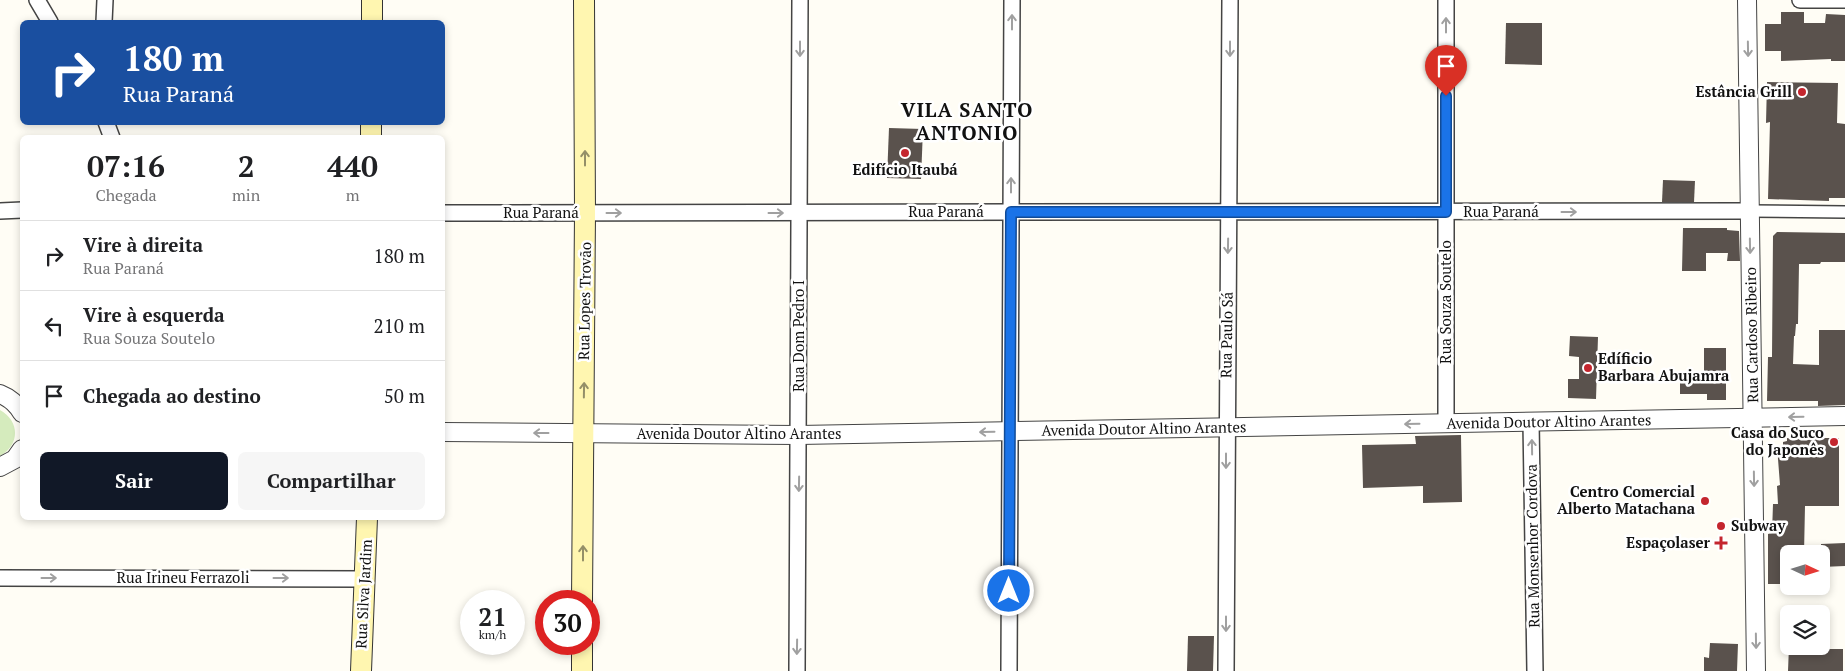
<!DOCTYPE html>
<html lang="pt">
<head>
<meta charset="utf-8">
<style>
  body { margin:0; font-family:"PT Serif",serif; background:#f6f6f6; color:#202124; height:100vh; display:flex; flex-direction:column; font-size:19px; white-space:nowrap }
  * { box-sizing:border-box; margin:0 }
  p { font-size:16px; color:#757577 }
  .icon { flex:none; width:28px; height:28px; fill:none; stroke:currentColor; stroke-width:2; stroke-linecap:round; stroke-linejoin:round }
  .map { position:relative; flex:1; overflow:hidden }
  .sheet { position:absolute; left:20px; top:135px; width:425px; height:385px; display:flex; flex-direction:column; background:#fff; border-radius:8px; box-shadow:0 2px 8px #0003 }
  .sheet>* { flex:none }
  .banner { position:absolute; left:20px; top:20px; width:425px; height:105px; border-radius:8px; box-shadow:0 2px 8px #0003; background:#1a4fa0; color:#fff; overflow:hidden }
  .needle { width:32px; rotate:94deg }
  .fabs { position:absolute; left:1780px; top:545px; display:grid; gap:10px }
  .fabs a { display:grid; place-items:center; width:50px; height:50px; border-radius:8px; background:#fff; box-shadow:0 2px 8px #0003; font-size:25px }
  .speed { position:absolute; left:460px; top:590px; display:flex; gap:10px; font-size:25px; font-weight:700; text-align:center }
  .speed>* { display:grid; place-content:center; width:65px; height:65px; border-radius:50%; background:#fff; box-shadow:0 2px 8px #0003; line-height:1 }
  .speed small { font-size:12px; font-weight:400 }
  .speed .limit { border:8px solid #d22; background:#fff; color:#111 }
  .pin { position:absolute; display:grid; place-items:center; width:42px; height:42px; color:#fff; margin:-51px -21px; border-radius:50% 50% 50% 0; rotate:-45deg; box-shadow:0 0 5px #0007 }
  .pin .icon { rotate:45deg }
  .me { position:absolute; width:55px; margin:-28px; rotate:0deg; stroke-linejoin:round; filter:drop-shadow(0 0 4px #0008) }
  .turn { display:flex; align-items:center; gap:18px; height:105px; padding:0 20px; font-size:22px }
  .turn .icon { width:65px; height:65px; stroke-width:2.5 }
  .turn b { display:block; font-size:35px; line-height:42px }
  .eta { display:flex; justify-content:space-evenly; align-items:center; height:85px; text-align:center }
  .eta b { font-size:30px; font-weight:600; line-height:35px }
  .button { display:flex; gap:10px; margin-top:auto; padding:10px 20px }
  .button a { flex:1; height:58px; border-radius:8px; background:#111827; color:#fff; font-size:20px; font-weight:600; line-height:58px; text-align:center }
  .button a+a { background:#f6f6f6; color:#202124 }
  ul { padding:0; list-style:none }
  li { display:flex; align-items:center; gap:15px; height:70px; padding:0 20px; border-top:1px solid #e0e0e0 }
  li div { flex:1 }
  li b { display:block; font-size:19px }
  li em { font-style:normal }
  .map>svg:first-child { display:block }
  .green { fill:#d5ebbd }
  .building { fill:#5a524d }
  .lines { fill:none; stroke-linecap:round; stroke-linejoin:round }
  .pedestrian-casing { stroke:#444; stroke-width:14 }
  .minor-casing { stroke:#444; stroke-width:18 }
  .tertiary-casing { stroke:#444; stroke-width:20 }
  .secondary-casing { stroke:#333; stroke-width:22 }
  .pedestrian { stroke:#fff; stroke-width:11 }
  .minor { stroke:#fff; stroke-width:15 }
  .tertiary { stroke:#fff; stroke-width:18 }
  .secondary { stroke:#fff6b0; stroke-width:20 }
  .oneway { stroke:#a0a0a0 }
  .oneway2 { stroke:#948f68 }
  .route-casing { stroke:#114b97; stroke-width:12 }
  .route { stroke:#1a73e8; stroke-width:9 }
  .poi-dot { fill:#c4262e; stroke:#fff; stroke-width:2 }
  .labels { text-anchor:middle; stroke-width:5; stroke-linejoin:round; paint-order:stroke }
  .poi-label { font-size:15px; font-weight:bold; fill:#111; stroke:#fff; text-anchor:end }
  .street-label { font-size:15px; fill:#111; stroke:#fff }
  .district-label { font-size:20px; font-weight:bold; letter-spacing:1px; fill:#111; stroke:#fff }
</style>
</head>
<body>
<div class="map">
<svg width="1845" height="671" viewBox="0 0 1845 671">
  <rect width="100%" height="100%" fill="#fffdf5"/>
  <path class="green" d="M0 410C20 421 20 445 0 456Z"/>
  <g class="building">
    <path d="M1781 12H1804V23H1825L1826 14 1845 15V61H1831V59L1781 61V51H1765V24H1781Z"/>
    <path d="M1506 23H1542V65L1505 64Z"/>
    <path d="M1767 82 1838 83 1837 123 1845 124V198H1829V201L1768 199 1770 122 1766 123Z"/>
    <path d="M889 128 923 129 921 179 887 178Z"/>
    <path d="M1663 180 1695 181 1694 202H1662Z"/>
    <path d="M1683 228H1727V230L1739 231 1740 261H1727L1728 253H1706V271H1682Z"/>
    <path d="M1777 232 1845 233V262H1821L1820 264H1799L1798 324H1796L1795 336H1794L1793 364 1819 365V330H1845V405L1818 406V401H1767L1768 357H1772L1773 236Z"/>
    <path d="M1570 336 1598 337 1596 399 1568 398V379H1579V357L1569 356Z"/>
    <path d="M1704 348H1726V400H1707V394H1680V374H1704Z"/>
    <path d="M1461 435 1462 502 1423 503V486L1363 488 1362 445 1416 444 1415 436Z"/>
    <path d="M1787 438H1839V506H1805L1804 554H1789V584H1768V534L1772 533 1773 504H1778L1777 486 1780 485 1777 446H1783V442L1787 441Z"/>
    <path d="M1845 543V566L1821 567V544Z"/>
    <path d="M1188 636H1214L1213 671H1187Z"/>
    <path d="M1710 643 1738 644 1737 671H1704V657L1709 658Z"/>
    <path d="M1789 646 1824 647V649H1843V671H1788Z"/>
  </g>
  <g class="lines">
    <g class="pedestrian-casing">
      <path id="pedestrian" d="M1750 211 1845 212"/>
    </g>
    <g class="minor-casing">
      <g id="minor">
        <path d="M37 0 50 22"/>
        <path d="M1446 0V423"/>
        <path d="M1800 0H1845"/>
        <path d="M104 22 105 0"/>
        <path d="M106 122 112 138"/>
        <path d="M0 211 22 210"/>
        <path d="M442 213 1750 211"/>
        <path d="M1531 422 1535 671"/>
        <path d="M0 578 366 579"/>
        <path d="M797 671 800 0"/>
        <path d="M1009 671 1012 0"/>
        <path d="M1226 671 1230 0"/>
      </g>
    </g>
    <g class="tertiary-casing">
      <g id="tertiary">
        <path d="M1747 0 1756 671"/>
        <path d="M0 394C10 398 17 404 22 413"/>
        <path d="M442 432 799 435 1845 416"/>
        <path d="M0 467 15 459 22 449"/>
      </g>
    </g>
    <g class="secondary-casing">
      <g id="secondary">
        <path d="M372 22V0"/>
        <path d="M371 138V122"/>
        <path d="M582 601 585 213 584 0"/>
        <path d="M361 671 367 518"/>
        <path d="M582 671V644"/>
      </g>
    </g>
    <use href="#pedestrian" class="pedestrian"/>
    <use href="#minor" class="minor"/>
    <use href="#tertiary" class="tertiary"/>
    <use href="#secondary" class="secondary"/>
  </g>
  <defs><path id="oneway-shaft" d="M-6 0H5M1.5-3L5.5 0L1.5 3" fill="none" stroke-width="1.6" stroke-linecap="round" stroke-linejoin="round" transform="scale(1.25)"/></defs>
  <g class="oneway">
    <use href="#oneway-shaft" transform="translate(1012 22) rotate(-90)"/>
    <use href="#oneway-shaft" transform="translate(1446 25) rotate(-90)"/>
    <use href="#oneway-shaft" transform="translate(800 49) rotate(90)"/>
    <use href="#oneway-shaft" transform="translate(1230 49) rotate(90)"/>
    <use href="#oneway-shaft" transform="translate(1748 49) rotate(89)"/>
    <use href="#oneway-shaft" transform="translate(1011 185) rotate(-90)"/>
    <use href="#oneway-shaft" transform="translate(1569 212)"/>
    <use href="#oneway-shaft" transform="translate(614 213)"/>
    <use href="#oneway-shaft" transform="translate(776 213)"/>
    <use href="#oneway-shaft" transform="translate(1228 246) rotate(91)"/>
    <use href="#oneway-shaft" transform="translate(1750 246) rotate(89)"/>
    <use href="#oneway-shaft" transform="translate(1796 417) rotate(179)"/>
    <use href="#oneway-shaft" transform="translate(1412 424) rotate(179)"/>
    <use href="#oneway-shaft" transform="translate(987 432) rotate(179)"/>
    <use href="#oneway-shaft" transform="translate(541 433) rotate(-180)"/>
    <use href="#oneway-shaft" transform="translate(1532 447) rotate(-91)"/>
    <use href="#oneway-shaft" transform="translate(1226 461) rotate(90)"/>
    <use href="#oneway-shaft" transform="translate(1754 479) rotate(89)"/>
    <use href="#oneway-shaft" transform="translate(799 484) rotate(91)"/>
    <use href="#oneway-shaft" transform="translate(49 578)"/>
    <use href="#oneway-shaft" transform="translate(281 578)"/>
    <use href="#oneway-shaft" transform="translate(1226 624) rotate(90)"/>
    <use href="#oneway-shaft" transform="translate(1756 641) rotate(89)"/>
    <use href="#oneway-shaft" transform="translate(797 647) rotate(91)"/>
  </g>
  <g class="oneway2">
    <use href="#oneway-shaft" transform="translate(585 158) rotate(-90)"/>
    <use href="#oneway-shaft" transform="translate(584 390) rotate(-89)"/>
    <use href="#oneway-shaft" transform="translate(583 553) rotate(-90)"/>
  </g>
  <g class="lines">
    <g class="route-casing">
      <path id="route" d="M1009 591 1011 212H1446V96"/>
    </g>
    <use href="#route" class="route"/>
  </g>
  <g class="poi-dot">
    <circle cx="1802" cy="92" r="5"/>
    <circle cx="905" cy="153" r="5"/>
    <circle cx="1588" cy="368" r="5"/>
    <circle cx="1834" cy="442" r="5"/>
    <circle cx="1705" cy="501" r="5"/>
    <circle cx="1721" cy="526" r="5"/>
    <path d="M1718.5 535.5h5v5h5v5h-5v5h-5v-5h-5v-5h5z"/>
  </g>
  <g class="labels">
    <g class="poi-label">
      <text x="1792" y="97">Estância Grill</text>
      <text x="905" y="175" text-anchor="middle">Edifício Itaubá</text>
      <text x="1598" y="364" text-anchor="start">Edíficio<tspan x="1598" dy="17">Barbara Abujamra</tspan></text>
      <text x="1824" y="438">Casa do Suco<tspan x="1824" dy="17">do Japonês</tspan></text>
      <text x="1695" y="497">Centro Comercial<tspan x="1695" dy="17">Alberto Matachana</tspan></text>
      <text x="1731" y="531" text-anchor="start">Subway</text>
      <text x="1710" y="548">Espaçolaser</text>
    </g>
    <g class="street-label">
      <text x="946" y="217">Rua Paraná</text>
      <text x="1501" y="217">Rua Paraná</text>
      <text x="541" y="218">Rua Paraná</text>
      <text transform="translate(585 301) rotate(-89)" y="5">Rua Lopes Trovão</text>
      <text transform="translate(1446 302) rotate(-90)" y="5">Rua Souza Soutelo</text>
      <text transform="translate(1227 335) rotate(-89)" y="5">Rua Paulo Sá</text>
      <text transform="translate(1752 335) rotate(-91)" y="5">Rua Cardoso Ribeiro</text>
      <text transform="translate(799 336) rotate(-90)" y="5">Rua Dom Pedro I</text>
      <text transform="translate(1549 422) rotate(-1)" y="5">Avenida Doutor Altino Arantes</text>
      <text transform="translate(1144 429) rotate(-1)" y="5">Avenida Doutor Altino Arantes</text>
      <text x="739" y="439">Avenida Doutor Altino Arantes</text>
      <text transform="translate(1533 546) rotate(-91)" y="5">Rua Monsenhor Cordova</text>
      <text x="183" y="583">Rua Irineu Ferrazoli</text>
      <text transform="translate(364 594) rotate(-87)" y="5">Rua Silva Jardim</text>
    </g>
    <g class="district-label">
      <text x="967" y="117">VILA SANTO<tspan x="967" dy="23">ANTONIO</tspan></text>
    </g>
  </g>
</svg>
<div class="fabs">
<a><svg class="needle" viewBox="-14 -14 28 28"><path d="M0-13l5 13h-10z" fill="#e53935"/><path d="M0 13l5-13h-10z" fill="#757577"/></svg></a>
<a><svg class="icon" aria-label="layers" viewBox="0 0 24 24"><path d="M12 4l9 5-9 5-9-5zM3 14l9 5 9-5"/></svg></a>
</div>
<div class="speed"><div>21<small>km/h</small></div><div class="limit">30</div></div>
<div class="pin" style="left:1446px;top:96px;background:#d93025"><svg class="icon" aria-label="arrive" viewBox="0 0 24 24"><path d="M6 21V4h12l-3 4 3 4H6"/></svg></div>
<svg class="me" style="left:1009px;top:591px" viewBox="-20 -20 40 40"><circle r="17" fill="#1a73e8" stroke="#fff" stroke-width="3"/><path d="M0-11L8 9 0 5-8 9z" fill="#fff"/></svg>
<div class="banner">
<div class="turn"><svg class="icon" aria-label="right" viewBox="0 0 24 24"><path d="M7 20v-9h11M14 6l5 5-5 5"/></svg><div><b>180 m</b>Rua Paraná</div></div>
</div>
<section class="sheet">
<div class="eta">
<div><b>07:16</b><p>Chegada</p></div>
<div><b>2</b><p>min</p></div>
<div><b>440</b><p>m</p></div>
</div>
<ul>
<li><svg class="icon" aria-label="right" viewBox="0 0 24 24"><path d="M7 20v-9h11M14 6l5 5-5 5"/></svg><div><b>Vire à direita</b><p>Rua Paraná</p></div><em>180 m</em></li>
<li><svg class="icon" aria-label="left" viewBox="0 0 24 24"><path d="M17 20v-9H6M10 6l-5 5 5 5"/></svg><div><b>Vire à esquerda</b><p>Rua Souza Soutelo</p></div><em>210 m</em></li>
<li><svg class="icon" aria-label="arrive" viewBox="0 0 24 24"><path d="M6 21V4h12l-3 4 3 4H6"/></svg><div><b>Chegada ao destino</b></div><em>50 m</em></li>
</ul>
<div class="button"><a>Sair</a><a>Compartilhar</a></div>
</section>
</div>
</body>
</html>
